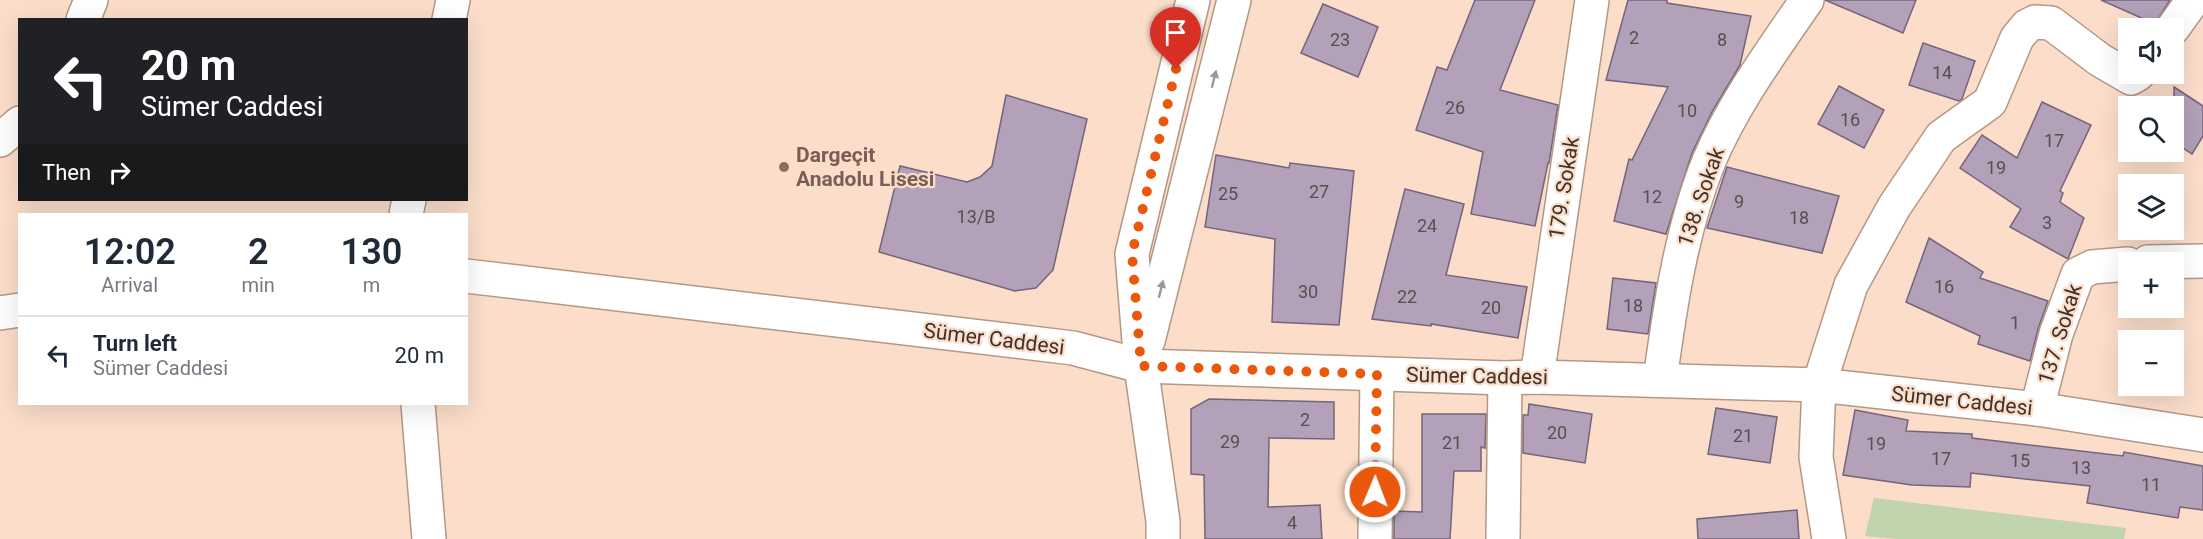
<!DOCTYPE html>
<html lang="en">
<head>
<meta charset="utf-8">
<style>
  body { margin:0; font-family:Roboto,sans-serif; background:#f6f6f7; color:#1f2937; height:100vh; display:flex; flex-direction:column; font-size:22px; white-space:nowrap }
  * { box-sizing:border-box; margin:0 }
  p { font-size:20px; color:#747a83 }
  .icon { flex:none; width:33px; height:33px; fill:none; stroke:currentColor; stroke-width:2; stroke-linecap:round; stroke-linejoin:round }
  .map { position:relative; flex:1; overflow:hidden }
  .details { position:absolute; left:18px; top:213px; width:450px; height:192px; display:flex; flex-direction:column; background:#fff; border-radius:0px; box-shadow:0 6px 24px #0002 }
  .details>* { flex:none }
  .hud { position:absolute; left:18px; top:18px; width:450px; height:183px; border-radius:0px; box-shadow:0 6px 24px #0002; background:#202124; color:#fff; overflow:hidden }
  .tools { position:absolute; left:2118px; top:18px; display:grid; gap:12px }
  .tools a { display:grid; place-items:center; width:66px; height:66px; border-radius:0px; background:#fff; box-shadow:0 6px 24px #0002; font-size:30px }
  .pin { position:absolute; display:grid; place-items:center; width:51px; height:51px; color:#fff; margin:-62px -26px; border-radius:50% 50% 50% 0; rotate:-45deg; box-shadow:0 0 6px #0007 }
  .pin .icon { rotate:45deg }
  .me { position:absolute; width:66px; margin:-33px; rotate:1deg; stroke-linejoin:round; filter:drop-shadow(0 0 4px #0008) }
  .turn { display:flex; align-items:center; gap:21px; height:126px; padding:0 24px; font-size:27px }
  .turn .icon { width:78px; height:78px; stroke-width:2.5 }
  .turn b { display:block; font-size:42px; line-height:51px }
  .then { display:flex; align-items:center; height:57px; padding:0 24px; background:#0003; gap:12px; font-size:22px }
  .eta { display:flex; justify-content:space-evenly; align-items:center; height:102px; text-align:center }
  .eta b { font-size:36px; font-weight:600; line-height:42px }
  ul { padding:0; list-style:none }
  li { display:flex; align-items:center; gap:18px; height:78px; padding:0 24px; border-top:2px solid #e0e1e3 }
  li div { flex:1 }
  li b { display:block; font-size:22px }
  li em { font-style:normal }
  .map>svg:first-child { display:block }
  .green { fill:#c1d4ad }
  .building { fill:#b3a0b9; stroke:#75647b; stroke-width:1.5 }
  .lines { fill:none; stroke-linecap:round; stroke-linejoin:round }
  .minor-casing { stroke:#b39885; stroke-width:36 }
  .tertiary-casing { stroke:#b39885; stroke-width:36 }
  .minor { stroke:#fff; stroke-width:33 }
  .tertiary { stroke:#fff; stroke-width:33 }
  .oneway { fill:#9e9895 }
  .route { stroke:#ea580c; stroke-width:10; stroke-dasharray:0 18 }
  .education-dot { fill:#8d6e63; stroke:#fbddca; stroke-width:2 }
  .labels { text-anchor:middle; stroke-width:4.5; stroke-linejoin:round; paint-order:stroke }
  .number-label { font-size:18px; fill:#5b4e4e }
  .education-label { font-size:21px; font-weight:bold; fill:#785e54; stroke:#fbddca; text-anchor:start }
  .street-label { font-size:21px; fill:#3e322b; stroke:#fbddca }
</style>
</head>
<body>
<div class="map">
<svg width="2203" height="539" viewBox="0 0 2203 539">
  <rect width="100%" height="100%" fill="#fbddca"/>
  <path class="green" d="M1874 498 2126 528 2124 539H1895L1865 536Z"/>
  <g class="building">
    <path d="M1475 0H1535L1500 90 1558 105 1549 163H1548L1535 226 1471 214 1483 152 1416 130 1437 67 1447 70Z"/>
    <path d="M1628 0H1667V3L1751 16 1740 65 1713 110 1692 153 1666 234 1614 221 1629 159 1632 160 1668 87 1606 80Z"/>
    <path d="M1825 0H1916L1903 33Z"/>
    <path d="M2101 0H2170L2155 24Z"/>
    <path d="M1323 4 1378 27 1358 77 1301 53Z"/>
    <path d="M1923 43 1975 61 1962 99 1959 101 1909 85Z"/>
    <path d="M1839 86 1884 110 1864 148 1818 124Z"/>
    <path d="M2174 87 2203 106V136L2192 154 2174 142Z"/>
    <path d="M1006 95 1087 119 1053 270 1036 288 1015 291 879 252 900 166 967 182 980 177 992 166Z"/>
    <path d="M2042 102 2091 125 2060 191 2063 193 2060 202 2084 218 2068 259 2010 227 2021 209 1960 168 1982 135 2017 158Z"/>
    <path d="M1216 155 1289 168 1290 163 1354 171 1339 325 1272 322 1275 239 1205 227Z"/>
    <path d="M1727 167 1839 196 1822 253 1707 228Z"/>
    <path d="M1405 189 1464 204 1446 275 1527 287 1518 338 1431 324V326L1372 319Z"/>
    <path d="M1929 238 1983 272 1980 278 2048 301 2038 329 2030 361 1978 344 1980 336 1906 302Z"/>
    <path d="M1613 278 1656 283 1648 334 1607 329Z"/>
    <path d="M1209 399 1334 402V439L1269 438 1268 507 1320 505 1322 539H1205L1204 475 1191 474V409Z"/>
    <path d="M1529 404 1592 414 1585 463 1523 453V415H1528Z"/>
    <path d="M1716 408 1777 417 1770 463 1708 454Z"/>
    <path d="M1855 410 1908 420 1906 431 1972 434V438L2123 456 2124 452 2203 466V510L2180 507 2178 518 2087 503 2090 486 1971 473 1970 487 1912 485 1843 475Z"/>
    <path d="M1422 414H1486L1485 448 1481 447V471H1454L1450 539H1394V511L1422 512Z"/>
    <path d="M1797 510 1799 539H1698L1697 519Z"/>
  </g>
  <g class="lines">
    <g class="minor-casing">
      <g id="minor">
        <path d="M83 20 91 0"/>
        <path d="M2173 28 2193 0"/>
        <path d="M0 140 20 123"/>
        <path d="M2148 262 2203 261"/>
        <path d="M1537 377 1592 0"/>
        <path d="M1660 380C1670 307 1681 230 1709 161 1733 104 1772 51 1807 0"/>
        <path d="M2037 409 2056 334 2078 274 2092 267 2128 264"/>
        <path d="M1375 539 1377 374"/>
        <path d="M1503 539 1505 378"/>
        <path d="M1829 539 1816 457 1819 385 1851 285 1894 207 1941 137 1990 102 2017 38 2027 26 2035 22 2051 23 2100 60 2131 78 2138 74"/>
      </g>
    </g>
    <g class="tertiary-casing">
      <g id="tertiary">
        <path d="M449 20 453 0"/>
        <path d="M406 214 409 200"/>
        <path d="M466 276 1073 348 1141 366 1505 378 1537 377 1819 385 2037 409 2203 435"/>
        <path d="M0 313 20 310"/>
        <path d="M1148 341 1234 0"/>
        <path d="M418 404 429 539"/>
        <path d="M1163 539V521L1141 366 1132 254 1193 0"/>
      </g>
    </g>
    <use href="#minor" class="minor"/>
    <use href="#tertiary" class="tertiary"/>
  </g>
  <defs><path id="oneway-solid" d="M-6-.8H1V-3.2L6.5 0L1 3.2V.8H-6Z" transform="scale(1.5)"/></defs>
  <g class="oneway">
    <use href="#oneway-solid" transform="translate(1214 79) rotate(-76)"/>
    <use href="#oneway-solid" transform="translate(1161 289) rotate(-76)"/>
  </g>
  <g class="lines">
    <path class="route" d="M1176 69 1132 254 1141 366 1377 374 1375 492"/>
  </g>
  <circle class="education-dot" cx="784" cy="167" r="6"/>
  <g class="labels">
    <g class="number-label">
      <text x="1634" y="44">2</text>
      <text x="1340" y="46">23</text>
      <text x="1722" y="46">8</text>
      <text x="1942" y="79">14</text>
      <text x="1455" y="114">26</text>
      <text x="1687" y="117">10</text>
      <text x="1850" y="126">16</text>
      <text x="2054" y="147">17</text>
      <text x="1996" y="174">19</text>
      <text x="1319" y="198">27</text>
      <text x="1228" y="200">25</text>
      <text x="1652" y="203">12</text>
      <text x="1739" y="208">9</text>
      <text x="976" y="223">13/B</text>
      <text x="1799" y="224">18</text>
      <text x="2047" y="229">3</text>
      <text x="1427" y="232">24</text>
      <text x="1944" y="293">16</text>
      <text x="1308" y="298">30</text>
      <text x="1407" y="303">22</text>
      <text x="1633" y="312">18</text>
      <text x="1491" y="314">20</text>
      <text x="2015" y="329">1</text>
      <text x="1305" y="426">2</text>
      <text x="1557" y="439">20</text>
      <text x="1743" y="442">21</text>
      <text x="1230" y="448">29</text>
      <text x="1452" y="449">21</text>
      <text x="1876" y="450">19</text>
      <text x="1941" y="465">17</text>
      <text x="2020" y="467">15</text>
      <text x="2081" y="474">13</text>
      <text x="2151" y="491">11</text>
      <text x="1292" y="529">4</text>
    </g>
    <g class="education-label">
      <text x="796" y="162">Dargeçit<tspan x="796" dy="24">Anadolu Lisesi</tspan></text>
    </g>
    <g class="street-label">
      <text transform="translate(1564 188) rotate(-81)" y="7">179. Sokak</text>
      <text transform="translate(1701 197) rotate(-71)" y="7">138. Sokak</text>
      <text transform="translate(2060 334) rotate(-73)" y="7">137. Sokak</text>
      <text transform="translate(994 339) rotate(7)" y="7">Sümer Caddesi</text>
      <text transform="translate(1477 376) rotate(1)" y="7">Sümer Caddesi</text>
      <text transform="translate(1962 401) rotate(6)" y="7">Sümer Caddesi</text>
    </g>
  </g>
</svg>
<div class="tools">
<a><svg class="icon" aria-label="sound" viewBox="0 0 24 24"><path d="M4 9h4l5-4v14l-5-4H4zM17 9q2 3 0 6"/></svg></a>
<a><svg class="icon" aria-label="search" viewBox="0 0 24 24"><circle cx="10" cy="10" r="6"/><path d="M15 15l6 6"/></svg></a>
<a><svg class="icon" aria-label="layers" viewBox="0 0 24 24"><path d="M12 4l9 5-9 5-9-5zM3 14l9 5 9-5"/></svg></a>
<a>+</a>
<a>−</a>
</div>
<div class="pin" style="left:1176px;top:69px;background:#d93025"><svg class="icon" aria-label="arrive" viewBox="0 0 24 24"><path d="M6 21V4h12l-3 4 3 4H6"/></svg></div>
<svg class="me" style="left:1375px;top:492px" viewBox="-20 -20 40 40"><circle r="17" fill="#ea580c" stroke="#fff" stroke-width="3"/><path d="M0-11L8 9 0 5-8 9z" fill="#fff"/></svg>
<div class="hud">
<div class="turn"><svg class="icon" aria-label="left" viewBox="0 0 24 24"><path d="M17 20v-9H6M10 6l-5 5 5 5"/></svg><div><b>20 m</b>Sümer Caddesi</div></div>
<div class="then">Then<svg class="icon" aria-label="right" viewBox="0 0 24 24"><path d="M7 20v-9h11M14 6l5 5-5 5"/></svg></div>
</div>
<section class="details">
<div class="eta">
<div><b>12:02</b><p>Arrival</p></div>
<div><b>2</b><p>min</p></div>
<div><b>130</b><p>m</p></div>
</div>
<ul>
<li><svg class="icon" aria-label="left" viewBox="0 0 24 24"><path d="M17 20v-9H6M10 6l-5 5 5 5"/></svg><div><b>Turn left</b><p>Sümer Caddesi</p></div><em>20 m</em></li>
</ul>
</section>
</div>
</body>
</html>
